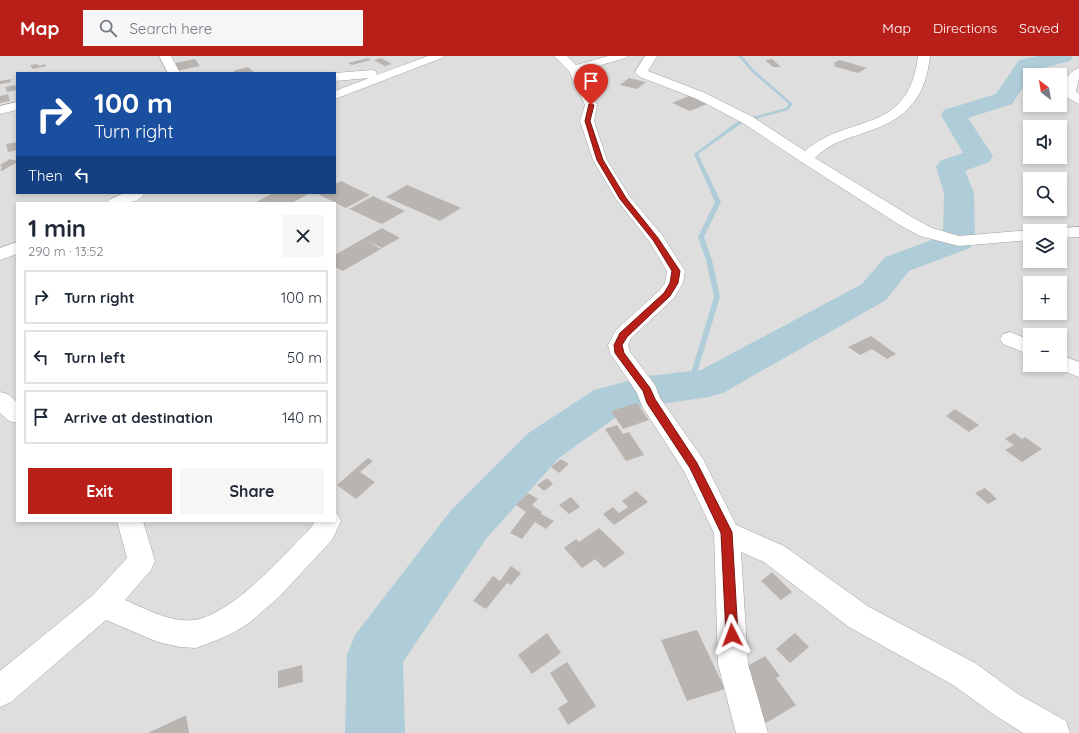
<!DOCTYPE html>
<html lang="en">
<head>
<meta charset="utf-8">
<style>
  body { margin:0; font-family:Quicksand,sans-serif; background:#f6f6f7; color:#1f2937; height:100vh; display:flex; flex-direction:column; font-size:15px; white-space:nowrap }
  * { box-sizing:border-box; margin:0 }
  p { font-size:13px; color:#747a83 }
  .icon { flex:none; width:22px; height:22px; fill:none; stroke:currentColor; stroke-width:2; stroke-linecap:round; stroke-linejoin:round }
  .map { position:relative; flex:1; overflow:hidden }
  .details { position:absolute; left:16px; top:146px; width:320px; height:320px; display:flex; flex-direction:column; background:#fff; border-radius:0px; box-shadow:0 2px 6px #0003 }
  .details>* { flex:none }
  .guide { position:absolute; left:16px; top:16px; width:320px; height:122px; border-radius:0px; box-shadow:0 2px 6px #0003; background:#1a4fa0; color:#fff; overflow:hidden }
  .needle { width:26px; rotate:329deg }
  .fabs { position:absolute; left:1023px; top:12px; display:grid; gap:8px }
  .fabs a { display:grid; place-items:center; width:44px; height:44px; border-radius:0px; background:#fff; box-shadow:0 2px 6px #0003; font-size:20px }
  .pin { position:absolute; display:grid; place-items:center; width:34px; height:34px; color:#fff; margin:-41px -17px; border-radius:50% 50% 50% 0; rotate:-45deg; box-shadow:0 0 4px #0007 }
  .pin .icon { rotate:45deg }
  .me { position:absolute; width:44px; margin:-22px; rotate:357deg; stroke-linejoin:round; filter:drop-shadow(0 0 3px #0008) }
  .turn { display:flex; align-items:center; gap:14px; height:84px; padding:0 12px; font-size:18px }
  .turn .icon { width:52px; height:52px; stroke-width:2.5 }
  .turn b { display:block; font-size:28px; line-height:34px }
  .then { display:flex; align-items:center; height:38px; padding:0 12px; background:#0003; gap:8px; font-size:15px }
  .round { display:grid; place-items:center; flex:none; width:42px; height:42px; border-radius:0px; background:#f6f6f7 }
  .headline { display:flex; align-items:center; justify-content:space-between; height:68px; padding:0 12px }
  h1 { font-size:24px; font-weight:700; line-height:30px }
  .cta { display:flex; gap:8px; margin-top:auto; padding:8px 12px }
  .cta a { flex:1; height:46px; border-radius:0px; background:#b91f19; color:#fff; font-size:16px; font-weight:700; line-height:46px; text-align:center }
  .cta a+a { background:#f6f6f7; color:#1f2937 }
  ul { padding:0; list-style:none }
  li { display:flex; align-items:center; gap:12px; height:54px; margin:0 8px 6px; padding:0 4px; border:2px solid #e0e1e3; border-radius:0px }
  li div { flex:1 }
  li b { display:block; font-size:15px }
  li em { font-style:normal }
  header { display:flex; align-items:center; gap:24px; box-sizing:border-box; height:56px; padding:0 20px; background:#b91f19; color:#fff }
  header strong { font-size:19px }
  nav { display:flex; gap:22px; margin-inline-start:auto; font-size:14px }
  .search { width:280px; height:36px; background:#f6f6f7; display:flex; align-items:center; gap:10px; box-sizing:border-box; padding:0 14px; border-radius:0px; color:#747a83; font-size:15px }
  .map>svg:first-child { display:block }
  .residential { fill:#dfdede; fill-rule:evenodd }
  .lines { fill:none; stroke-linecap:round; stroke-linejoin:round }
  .stream { fill:#afcdd8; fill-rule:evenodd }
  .river { fill:#afcdd8; fill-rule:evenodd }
  .building { fill:#b9b4af }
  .minor-casing { stroke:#a2a2a2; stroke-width:1 }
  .minor { fill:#fff; fill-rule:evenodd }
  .route { fill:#b91f19; stroke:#781410 }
</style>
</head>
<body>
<header>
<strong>Map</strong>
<div class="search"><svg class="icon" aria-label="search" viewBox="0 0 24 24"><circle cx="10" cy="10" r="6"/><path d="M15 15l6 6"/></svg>Search here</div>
<nav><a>Map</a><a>Directions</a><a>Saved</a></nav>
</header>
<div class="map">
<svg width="1079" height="677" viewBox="0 0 1079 677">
  <rect width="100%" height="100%" fill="#f0eee9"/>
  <path class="residential" d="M0 0H1079V677H0ZM17 17H335V137H17ZM1030 19H1060V49H1030ZM1030 71H1060V101H1030ZM1030 123H1060V153H1030ZM17 147H335V465H17ZM1030 175H1060V205H1030ZM1030 227H1060V257H1030ZM1030 279H1060V309H1030Z"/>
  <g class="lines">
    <path class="stream" d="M738 0H742L755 15 793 48 788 54 742 67 698 98 721 146 704 181 712 204 720 241 693 330 690 332 687 330 714 241 706 204 698 181 715 146 694 98 738 65 786 52 789 48 753 17Z"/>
    <path class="river" d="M1037 0H1073L1070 5 1035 14 1012 48 968 62 993 100 989 106 965 115 974 137 975 185 970 192 909 215 886 244 723 337 709 341 647 350 623 356 559 402 486 483 403 606 405 677H345L347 599 355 579 452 453 527 378 594 334 647 320 701 314 862 228 885 201 943 180 944 137 936 111 940 105 963 97 941 59 944 54 996 38 1019 4Z"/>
  </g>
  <g class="building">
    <path d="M368 2 371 4 352 9 348 7Z"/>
    <path d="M381 2 392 8 385 10 374 4Z"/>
    <path d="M195 3 200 10 176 15 173 10 176 9 175 7Z"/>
    <path d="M772 3 781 11H773L765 4Z"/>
    <path d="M840 4 867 12 858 17 833 10 836 8 833 7Z"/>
    <path d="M37 8 39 10 45 8 46 10 33 13 30 9Z"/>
    <path d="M248 11 255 17H235L233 15Z"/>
    <path d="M629 22 646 26 637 33 620 29Z"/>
    <path d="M11 23V26L0 28V25Z"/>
    <path d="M15 29 17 34 7 36 5 31Z"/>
    <path d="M8 38 10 45 0 47V40Z"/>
    <path d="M689 40 707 48 690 55 672 47Z"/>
    <path d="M17 86V94L8 96 6 88Z"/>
    <path d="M10 103 17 105V106L2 115 0 114 2 111 0 109Z"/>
    <path d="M341 125 370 139 346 152 316 137H335V128Z"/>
    <path d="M407 129 461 152 440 165 386 141Z"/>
    <path d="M273 137H305L308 138 292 147H254Z"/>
    <path d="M373 140 405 155 382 168 349 153Z"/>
    <path d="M382 172 400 182 382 192 365 184 381 193 343 215 335 211V199Z"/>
    <path d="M871 280 882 288 896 298 887 303 872 293 860 299 848 291Z"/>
    <path d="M637 347 649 364 623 373 611 355Z"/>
    <path d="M955 353 979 369 969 376 946 360Z"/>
    <path d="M617 369 623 378 629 376 644 399 626 405 605 373Z"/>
    <path d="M1014 377 1022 383 1025 381 1042 393 1022 406 1005 394 1014 389 1005 383Z"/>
    <path d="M368 402 373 405 360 416 375 426 356 443 337 429Z"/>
    <path d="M561 403 569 408 559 417 551 411Z"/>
    <path d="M547 422 553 428 544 435 537 429Z"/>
    <path d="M985 432 997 443 988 448 975 437Z"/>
    <path d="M636 435 648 446 614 469 603 458 613 451 619 457 628 451 622 445Z"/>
    <path d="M528 437 538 443 532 449 542 456 541 458 554 465 546 473 535 466 522 483 510 477 526 456 516 449Z"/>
    <path d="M571 441 580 451 569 458 559 449Z"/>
    <path d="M599 472 625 497 604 512 595 503 582 512 564 492 576 483 579 486Z"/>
    <path d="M511 510 521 517 511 529 507 527 486 553 473 545 493 520 500 525Z"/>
    <path d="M772 516 792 536 781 544 761 525Z"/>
    <path d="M697 574 725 633 687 645 661 584Z"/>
    <path d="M547 577 561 597 532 618 518 599Z"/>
    <path d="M795 577 809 591 790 607 776 593Z"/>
    <path d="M765 600 780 620 776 622 796 649 766 667 746 639 741 614Z"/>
    <path d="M567 606 596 650 568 669 558 652 568 646 550 617Z"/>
    <path d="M302 609 303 626 278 632V615Z"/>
    <path d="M186 659 189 677H148Z"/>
  </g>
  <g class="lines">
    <g class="minor-casing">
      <g id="minor">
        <path d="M159 0H171L180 17H168Z"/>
        <path d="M428 0H444L442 2 335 43V35L369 22 335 25V17L372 14 376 15 377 19Z"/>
        <path d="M554 0H567L576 9 608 0H627L625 2 581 15 597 49 594 65 607 104 630 141 662 179 685 215 683 227 674 242 631 282 628 289 630 296 655 329 660 342 703 403 736 469 784 490 869 551 975 607 1018 638 1066 665 1070 677H1023L996 660 953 629 849 571 764 506 741 496 748 608 768 677H736L718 608 714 477 684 415 642 350 637 337 610 297 608 289 616 274 660 234 665 227 667 215 649 185 616 143 593 104 580 65 585 49 569 15Z"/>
        <path d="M645 0H657L648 15 705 37 753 61 805 95C851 56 908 80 918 0H930C926 39 909 61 872 74 848 83 834 84 815 102L910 160 932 172 959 180 1030 174 1034 175H1030V184L959 190 920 180 898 168 800 105 743 67 697 43 640 21 635 16Z"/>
        <path d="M1079 12V22L1076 35 1079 38V48L1066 41C1059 31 1068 15 1079 12Z"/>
        <path d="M17 46V54L0 58V50Z"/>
        <path d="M124 137H145C137 149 120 147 107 147L109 144Z"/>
        <path d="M1079 171V181L1060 182V175H1053L1060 172Z"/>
        <path d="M17 186V198L0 204V192Z"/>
        <path d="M1010 276 1030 284V299L1003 288 1000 283 1003 278Z"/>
        <path d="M1060 299 1079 306V321L1053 311 1051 309H1060Z"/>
        <path d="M0 336 8 338 17 346V367L9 365 0 357Z"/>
        <path d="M335 456 337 457 341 465 332 484 279 541 249 567 233 577 217 584 196 592 180 591 158 586 106 564 11 646 0 651V615L93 539 127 502 117 465H143L155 505 151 514 125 544C146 553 171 567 194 564 228 559 272 512 295 488 301 481 311 474 315 465H335Z"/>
      </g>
    </g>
    <use href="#minor" class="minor"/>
  </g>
  <path class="route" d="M589 48 594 49 590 65 603 104 626 142 658 182 680 215 678 227 670 240 627 281 622 289 624 297 650 332 655 343 697 407 732 476 738 579 736 583 732 584 728 583 726 579 721 477 690 412 647 347 643 335 615 297 614 289 620 277 664 237 670 227 672 215 653 184 620 143 597 104 585 65Z"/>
</svg>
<div class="fabs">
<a><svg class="needle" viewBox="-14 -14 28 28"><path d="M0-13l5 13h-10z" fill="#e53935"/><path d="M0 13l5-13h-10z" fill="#747a83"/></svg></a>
<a><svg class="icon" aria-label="sound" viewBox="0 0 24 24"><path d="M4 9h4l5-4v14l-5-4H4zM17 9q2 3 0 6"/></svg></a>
<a><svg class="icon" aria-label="search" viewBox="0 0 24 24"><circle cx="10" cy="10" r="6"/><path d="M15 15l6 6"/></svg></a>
<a><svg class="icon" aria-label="layers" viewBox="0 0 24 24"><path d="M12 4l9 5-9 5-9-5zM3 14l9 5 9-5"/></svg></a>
<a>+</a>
<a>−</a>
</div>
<div class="pin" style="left:591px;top:49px;background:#d93025"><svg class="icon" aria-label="arrive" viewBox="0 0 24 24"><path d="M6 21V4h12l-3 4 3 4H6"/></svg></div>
<svg class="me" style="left:732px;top:579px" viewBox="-20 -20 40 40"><path d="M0-17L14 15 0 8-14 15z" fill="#b91f19" stroke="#fff" stroke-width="4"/></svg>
<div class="guide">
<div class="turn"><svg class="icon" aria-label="right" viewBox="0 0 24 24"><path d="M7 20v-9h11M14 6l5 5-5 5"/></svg><div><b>100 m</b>Turn right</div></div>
<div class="then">Then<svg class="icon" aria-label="left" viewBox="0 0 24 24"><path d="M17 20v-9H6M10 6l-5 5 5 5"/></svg></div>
</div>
<section class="details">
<div class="headline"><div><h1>1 min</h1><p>290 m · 13:52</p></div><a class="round"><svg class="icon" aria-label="close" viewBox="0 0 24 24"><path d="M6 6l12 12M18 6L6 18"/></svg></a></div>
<ul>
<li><svg class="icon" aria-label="right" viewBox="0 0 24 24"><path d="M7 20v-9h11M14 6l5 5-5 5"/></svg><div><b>Turn right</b></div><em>100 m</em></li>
<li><svg class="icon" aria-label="left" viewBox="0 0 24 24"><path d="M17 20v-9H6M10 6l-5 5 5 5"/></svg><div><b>Turn left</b></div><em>50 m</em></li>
<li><svg class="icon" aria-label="arrive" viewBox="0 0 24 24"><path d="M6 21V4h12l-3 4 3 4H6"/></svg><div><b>Arrive at destination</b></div><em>140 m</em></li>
</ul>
<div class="cta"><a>Exit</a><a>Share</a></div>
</section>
</div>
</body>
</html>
